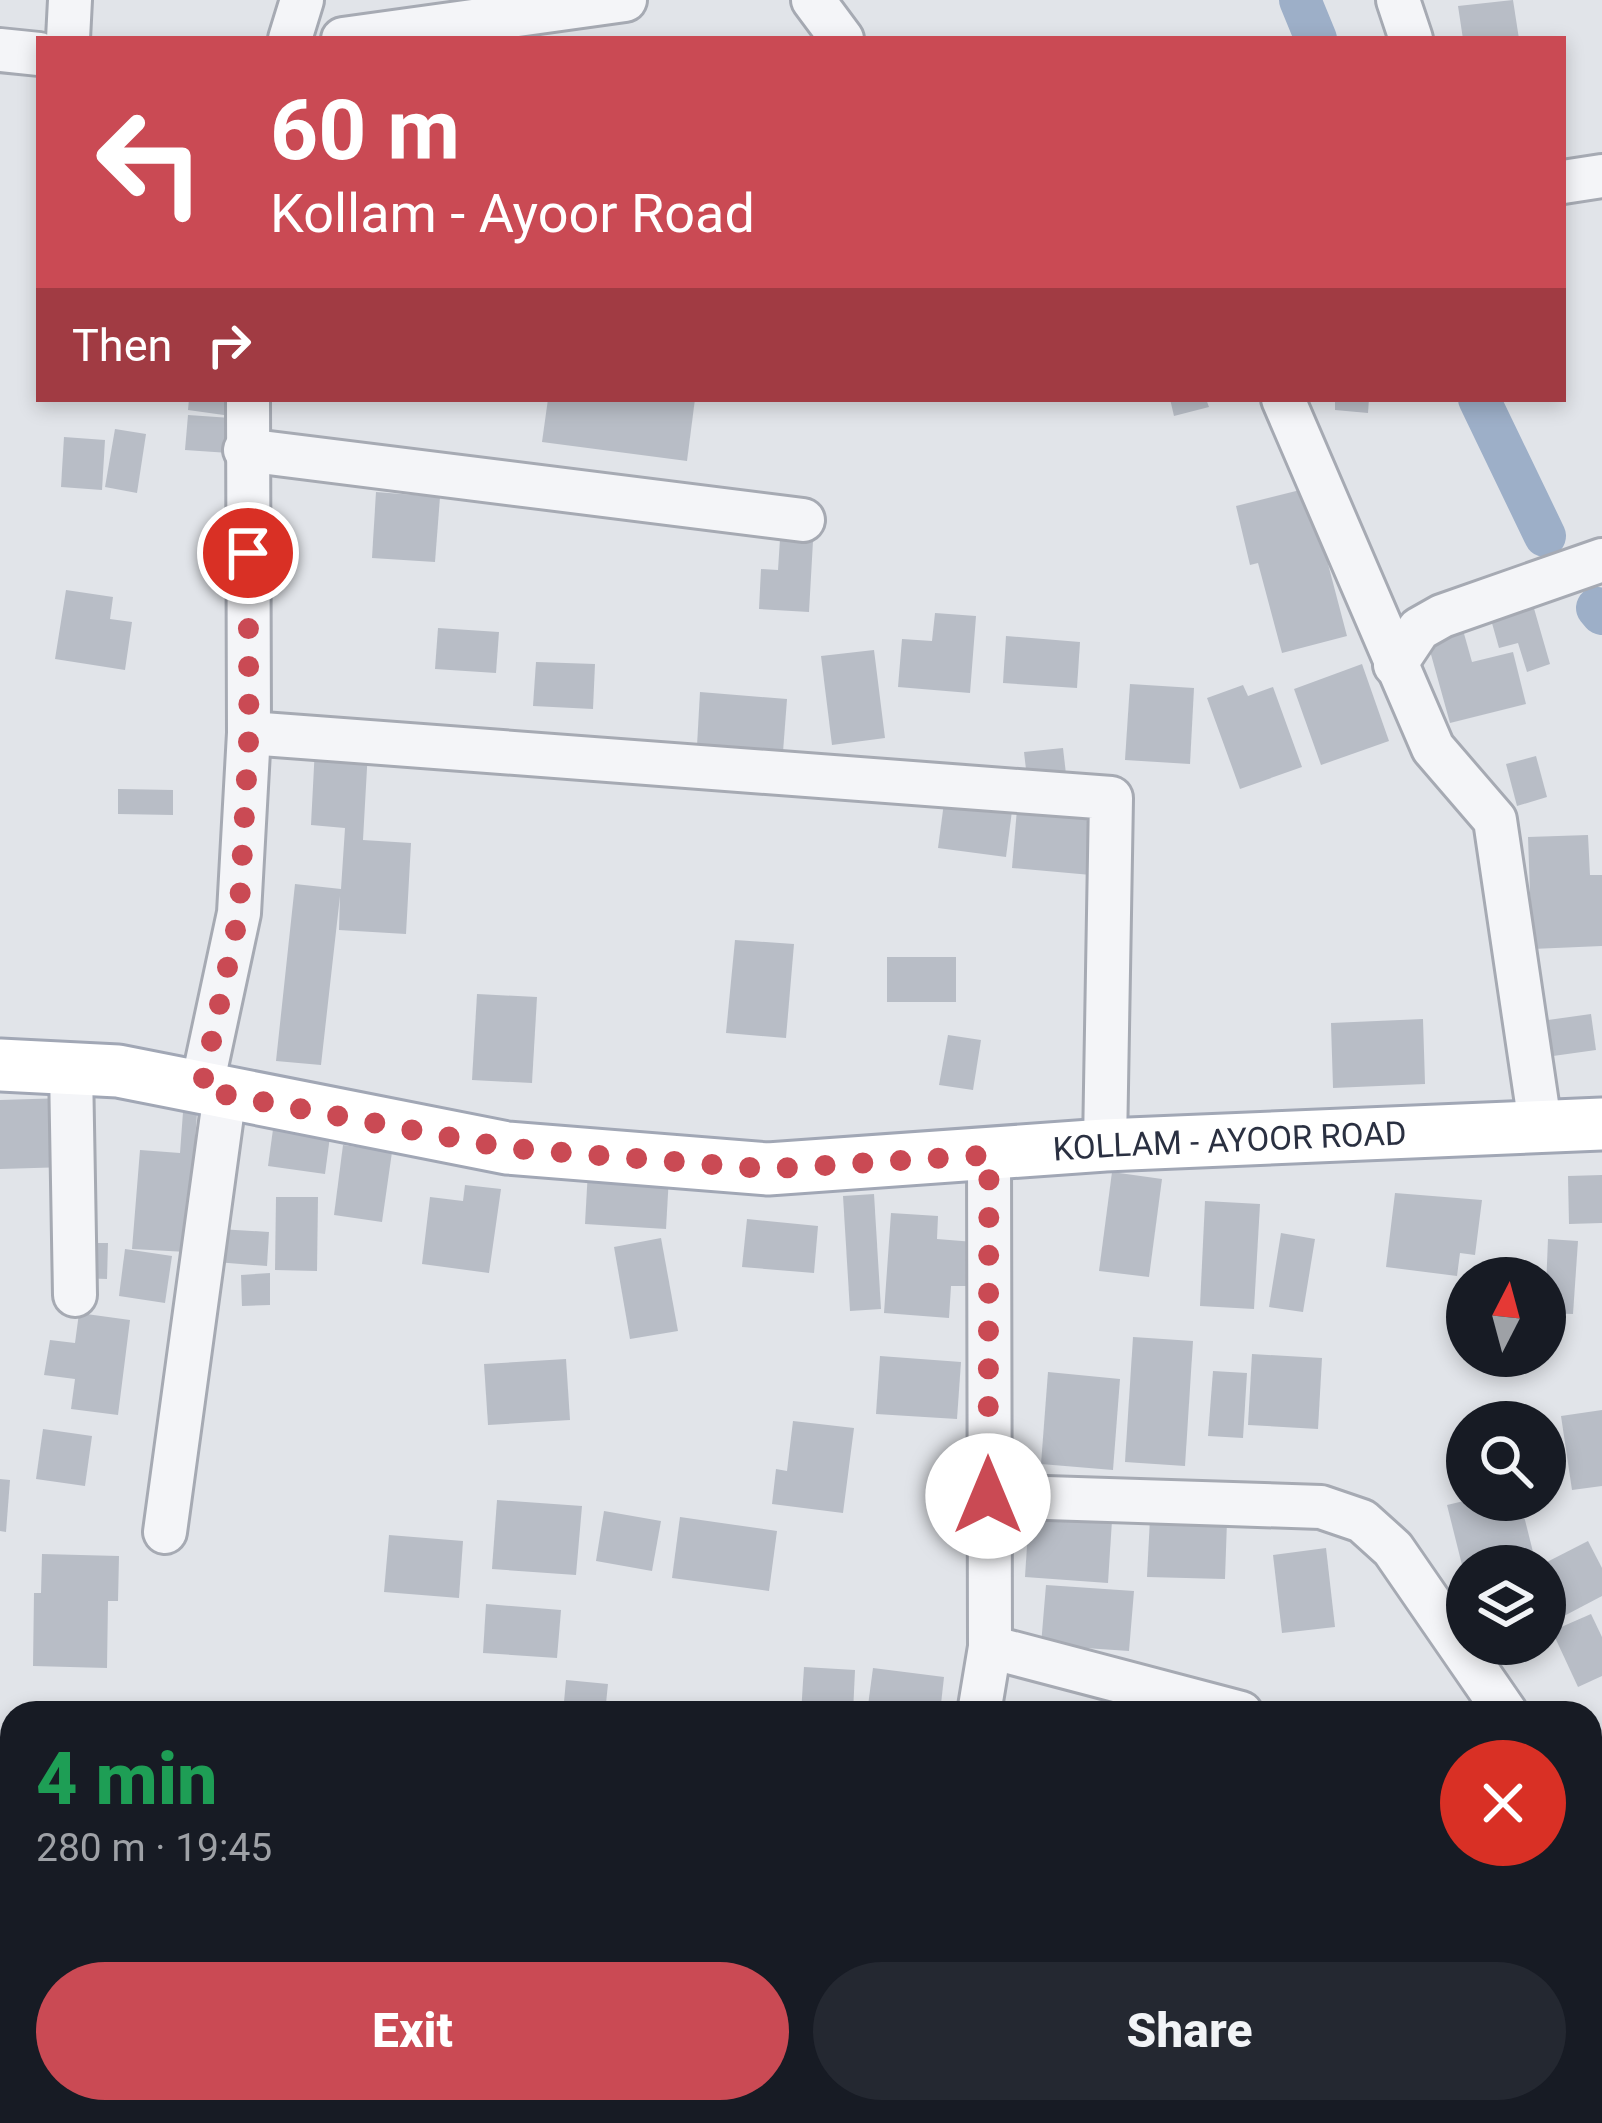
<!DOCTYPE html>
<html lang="en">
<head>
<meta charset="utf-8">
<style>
  body { margin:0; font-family:Roboto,sans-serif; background:#242831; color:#f1f3f6; height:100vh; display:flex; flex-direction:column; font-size:45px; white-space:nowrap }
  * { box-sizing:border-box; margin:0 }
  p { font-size:39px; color:#9ea1a6 }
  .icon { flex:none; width:66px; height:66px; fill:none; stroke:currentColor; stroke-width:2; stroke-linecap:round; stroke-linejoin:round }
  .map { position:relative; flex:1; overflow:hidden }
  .sheet { position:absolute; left:0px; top:1701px; width:1602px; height:423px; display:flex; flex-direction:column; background:#171b24; border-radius:36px 36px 0 0; box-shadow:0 6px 18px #0003 }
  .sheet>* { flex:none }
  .hud { position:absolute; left:36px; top:36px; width:1530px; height:366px; border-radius:0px; box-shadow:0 6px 18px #0003; background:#ca4a54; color:#fff; overflow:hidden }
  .needle { width:78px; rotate:6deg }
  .fabs { position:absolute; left:1446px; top:1257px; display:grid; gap:24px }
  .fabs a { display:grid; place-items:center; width:120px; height:120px; border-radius:50%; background:#171b24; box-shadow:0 6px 18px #0003; font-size:60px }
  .pin { position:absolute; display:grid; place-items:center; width:102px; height:102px; color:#fff; margin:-51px; border:6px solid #fff; border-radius:50%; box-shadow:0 3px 12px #0007 }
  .me { position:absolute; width:132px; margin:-66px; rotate:0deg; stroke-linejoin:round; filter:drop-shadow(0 0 9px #0008) }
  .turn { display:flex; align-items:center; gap:42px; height:252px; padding:0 36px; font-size:54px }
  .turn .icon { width:156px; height:156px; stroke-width:2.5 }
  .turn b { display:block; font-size:84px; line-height:102px }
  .then { display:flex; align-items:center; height:114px; padding:0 36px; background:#0003; gap:24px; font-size:45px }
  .round { display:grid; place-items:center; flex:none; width:126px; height:126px; border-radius:63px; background:#242831 }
  .overview { display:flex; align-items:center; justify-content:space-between; height:204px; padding:0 36px }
  h1 { font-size:72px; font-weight:800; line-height:90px; color:#1e9e55 }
  .cta { display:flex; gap:24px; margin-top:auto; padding:24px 36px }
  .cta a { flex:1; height:138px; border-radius:72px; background:#ca4a54; color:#fff; font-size:48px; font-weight:800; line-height:138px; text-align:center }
  .cta a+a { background:#242831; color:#f1f3f6 }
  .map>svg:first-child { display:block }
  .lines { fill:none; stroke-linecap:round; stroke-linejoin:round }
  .canal { stroke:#9dafc8; stroke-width:42 }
  .building { fill:#b8bdc6 }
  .minor-casing { stroke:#a6aab3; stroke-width:48 }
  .major-casing { stroke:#a1a7b5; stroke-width:57 }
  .minor { stroke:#f4f5f8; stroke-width:42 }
  .major { stroke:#fff; stroke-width:51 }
  .route { stroke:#ca4a54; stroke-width:21; stroke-dasharray:0 37.8 }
  .labels { text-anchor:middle; stroke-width:12; stroke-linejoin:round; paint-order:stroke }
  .street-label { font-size:33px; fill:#2a3041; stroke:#f1f3f7 }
</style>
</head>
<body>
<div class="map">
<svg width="1602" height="2123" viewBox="0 0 1602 2123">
  <rect width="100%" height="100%" fill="#e1e4e9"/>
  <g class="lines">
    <g class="canal">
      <path d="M1300 0 1316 39"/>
      <path d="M1479 399 1545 536"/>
      <path d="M1597 608 1602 614"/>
    </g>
  </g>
  <g class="building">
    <path d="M1513 0 1519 39H1463L1458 6Z"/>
    <path d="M189 399H233L231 416 188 410Z"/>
    <path d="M548 399H695L687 461 542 442Z"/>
    <path d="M1170 399H1206L1209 407 1174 416Z"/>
    <path d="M1335 399H1369L1368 413 1335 410Z"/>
    <path d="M188 415 231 418 229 453 185 450Z"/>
    <path d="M115 429 146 434 137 493 105 487Z"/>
    <path d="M64 437 105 440 102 490 61 487Z"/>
    <path d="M1308 488 1347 636 1282 653 1258 563 1250 565 1236 506Z"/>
    <path d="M376 492 440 497 435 562 372 558Z"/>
    <path d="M780 539 813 541 809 612 759 609 761 569 778 570Z"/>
    <path d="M66 590 113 597 110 619 132 622 125 670 55 659Z"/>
    <path d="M1531 598 1550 664 1527 672 1518 643 1499 648 1488 609Z"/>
    <path d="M935 613 976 616 970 693 898 687 902 639 932 641Z"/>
    <path d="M438 628 499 632 496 673 435 669Z"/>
    <path d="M1463 630 1472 662 1513 652 1526 704 1450 723 1427 640Z"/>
    <path d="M1006 636 1080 642 1077 688 1003 683Z"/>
    <path d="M874 650 885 738 832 745 821 656Z"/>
    <path d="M536 662 595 664 593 709 533 706Z"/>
    <path d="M1362 664 1389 741 1321 765 1294 689Z"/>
    <path d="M1130 684 1194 688 1190 764 1125 760Z"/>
    <path d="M1243 685 1248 696 1273 687 1302 767 1240 789 1207 698Z"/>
    <path d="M700 692 787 699 783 752 697 746Z"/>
    <path d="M315 747 368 750 363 840 411 843 406 934 339 930 340 896 321 1065 276 1061 295 884 341 889 345 828 311 825Z"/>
    <path d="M1063 748 1066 774 1027 778 1024 752Z"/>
    <path d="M1536 756 1547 797 1517 806 1506 764Z"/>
    <path d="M118 789 173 790V815L118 814Z"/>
    <path d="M945 795 1013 803 1006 857 938 848Z"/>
    <path d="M1018 797 1096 804 1091 875 1012 868Z"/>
    <path d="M1588 835 1590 875H1602V946L1532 949 1528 837Z"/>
    <path d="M735 940 794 944 786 1038 726 1033Z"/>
    <rect x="887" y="957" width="69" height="45"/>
    <path d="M477 994 537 997 532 1083 472 1080Z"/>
    <path d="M1591 1014 1596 1050 1553 1056 1548 1020Z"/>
    <path d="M1423 1019 1425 1084 1333 1088 1331 1023Z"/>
    <path d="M948 1035 981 1040 973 1090 939 1085Z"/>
    <path d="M65 1098 68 1167 0 1169V1100Z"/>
    <path d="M183 1112 197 1113 187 1252 132 1249 140 1150 180 1153Z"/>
    <path d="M274 1122 331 1129 325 1174 268 1166Z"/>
    <path d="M343 1145 392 1152 382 1222 334 1215Z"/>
    <path d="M588 1170 669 1176 666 1229 585 1224Z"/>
    <path d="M1112 1172 1162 1179 1149 1277 1099 1271Z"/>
    <path d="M1602 1175V1223L1569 1224 1568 1176Z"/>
    <path d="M465 1185 501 1189 489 1273 422 1264 430 1197 463 1201Z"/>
    <path d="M1395 1193 1482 1200 1475 1255 1460 1253 1457 1276 1386 1267Z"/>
    <path d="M874 1194 881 1309 850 1311 843 1196Z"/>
    <path d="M276 1197H318L317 1271 275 1270Z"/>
    <path d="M1205 1201 1260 1204 1254 1309 1200 1306Z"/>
    <path d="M891 1213 938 1216 937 1239 974 1242 971 1286H951L949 1318 884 1313Z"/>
    <path d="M747 1219 818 1226 814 1273 742 1267Z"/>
    <path d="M219 1229 269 1232 267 1266 216 1262Z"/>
    <path d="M1281 1233 1315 1239 1303 1312 1269 1307Z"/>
    <path d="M661 1238 678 1331 630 1339 614 1247Z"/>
    <path d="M1548 1239 1578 1241 1573 1314 1545 1313Z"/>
    <path d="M81 1243H108L107 1279 80 1278Z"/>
    <path d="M125 1249 172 1256 165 1303 119 1296Z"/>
    <path d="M270 1273V1305L242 1306 241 1275Z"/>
    <path d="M79 1313 130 1320 118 1415 71 1409 75 1379 44 1375 50 1340 75 1343Z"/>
    <path d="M1133 1337 1193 1341 1185 1466 1125 1462Z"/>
    <path d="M1252 1354 1322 1358 1318 1429 1248 1425Z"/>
    <path d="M880 1356 961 1362 957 1419 876 1414Z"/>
    <path d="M566 1359 570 1420 488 1425 484 1364Z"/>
    <path d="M1213 1371 1247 1373 1243 1438 1208 1436Z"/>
    <path d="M1048 1372 1120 1379 1113 1470 1041 1464Z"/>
    <path d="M1602 1410V1486L1572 1490 1561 1416Z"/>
    <path d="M793 1421 854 1428 843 1513 772 1504 776 1469 787 1471Z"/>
    <path d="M43 1429 92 1436 85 1486 36 1479Z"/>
    <path d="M0 1479 10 1480 6 1532 0 1531Z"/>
    <path d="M497 1500 582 1506 576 1575 492 1569Z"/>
    <path d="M1468 1500H1520L1534 1556 1467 1566 1465 1577 1447 1505Z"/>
    <path d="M604 1511 661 1521 652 1571 596 1561Z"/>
    <path d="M1029 1515 1112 1520 1108 1583 1025 1577Z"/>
    <path d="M680 1517 777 1531 769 1591 672 1578Z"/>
    <path d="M1150 1518 1227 1521 1225 1579 1147 1577Z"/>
    <path d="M389 1535 463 1541 459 1598 384 1592Z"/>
    <path d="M1588 1541 1602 1568V1596L1545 1626V1563Z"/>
    <path d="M1326 1548 1335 1627 1282 1633 1273 1555Z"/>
    <path d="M42 1554 119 1556 118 1601H108L107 1668 33 1666 34 1593H41Z"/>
    <path d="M1046 1585 1134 1591 1129 1651 1041 1645Z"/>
    <path d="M486 1604 561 1610 557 1658 483 1653Z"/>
    <path d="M1591 1614 1602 1637V1676L1578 1687 1552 1631Z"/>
    <path d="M804 1667 855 1670 853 1713H801Z"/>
    <path d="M873 1668 944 1677 940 1713H867Z"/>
    <path d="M566 1680 608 1684 605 1713H563Z"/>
    <path d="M1602 2103V2123H1541L1540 2112H1590V2105Z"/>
    <path d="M991 2112H1066L1065 2123H990Z"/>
  </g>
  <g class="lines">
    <g class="minor-casing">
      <g id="minor">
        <path d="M813 0 842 39"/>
        <path d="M1398 0 1411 39"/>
        <path d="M68 39 70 0"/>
        <path d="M290 39 302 0"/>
        <path d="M343 39 625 0"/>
        <path d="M0 50 39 54"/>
        <path d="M1563 182 1602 176"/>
        <path d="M1283 399 1433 748 1495 820 1540 1124"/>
        <path d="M245 450 803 520"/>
        <path d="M1395 665 1419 629 1442 616 1602 560"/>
        <path d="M249 733 1111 798 1105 1145"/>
        <path d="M71 1068 75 1295"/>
        <path d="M201 1090 239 913 249 733 248 399"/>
        <path d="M988 1496 1321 1507 1362 1521 1393 1549 1506 1713"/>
        <path d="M165 1532 225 1093"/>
        <path d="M990 1647 1241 1713"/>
        <path d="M979 1713 990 1647 989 1155"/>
        <path d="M1590 1833 1602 1850"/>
        <path d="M902 2123 904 2112"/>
      </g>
    </g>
    <g class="major-casing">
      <g id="major">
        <path id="s1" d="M0 1065 118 1071 507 1148 768 1169 1105 1145 1602 1124"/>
      </g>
    </g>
    <use href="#minor" class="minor"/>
    <use href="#major" class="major"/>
  </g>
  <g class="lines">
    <path class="route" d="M248 553 249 733 239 914 201 1090 507 1148 768 1169 989 1155 988 1496"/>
  </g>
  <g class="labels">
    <g class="street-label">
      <text dy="12" stroke="none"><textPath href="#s1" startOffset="1239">KOLLAM - AYOOR ROAD</textPath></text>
    </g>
  </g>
</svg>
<div class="fabs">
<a><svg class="needle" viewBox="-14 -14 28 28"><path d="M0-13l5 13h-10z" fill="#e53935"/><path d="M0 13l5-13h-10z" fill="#9ea1a6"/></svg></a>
<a><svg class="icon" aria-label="search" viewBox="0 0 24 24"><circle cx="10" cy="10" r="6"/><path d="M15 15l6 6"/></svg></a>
<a><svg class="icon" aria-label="layers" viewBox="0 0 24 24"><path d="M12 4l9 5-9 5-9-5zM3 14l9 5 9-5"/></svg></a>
</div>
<div class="pin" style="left:248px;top:553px;background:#d93025"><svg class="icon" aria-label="arrive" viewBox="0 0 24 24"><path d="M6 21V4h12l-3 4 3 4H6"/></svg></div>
<svg class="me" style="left:988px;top:1496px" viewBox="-20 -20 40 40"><circle r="19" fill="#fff"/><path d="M0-13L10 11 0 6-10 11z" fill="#ca4a54"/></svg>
<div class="hud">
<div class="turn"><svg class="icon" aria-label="left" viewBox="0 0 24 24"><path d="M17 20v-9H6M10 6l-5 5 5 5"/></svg><div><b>60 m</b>Kollam - Ayoor Road</div></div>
<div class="then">Then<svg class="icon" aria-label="right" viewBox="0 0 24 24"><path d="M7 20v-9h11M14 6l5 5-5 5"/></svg></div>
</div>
<section class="sheet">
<div class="overview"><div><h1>4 min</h1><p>280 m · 19:45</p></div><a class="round" style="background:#d93025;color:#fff"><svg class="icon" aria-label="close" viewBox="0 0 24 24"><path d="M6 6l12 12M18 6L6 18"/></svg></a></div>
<div class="cta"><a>Exit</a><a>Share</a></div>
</section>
</div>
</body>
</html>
